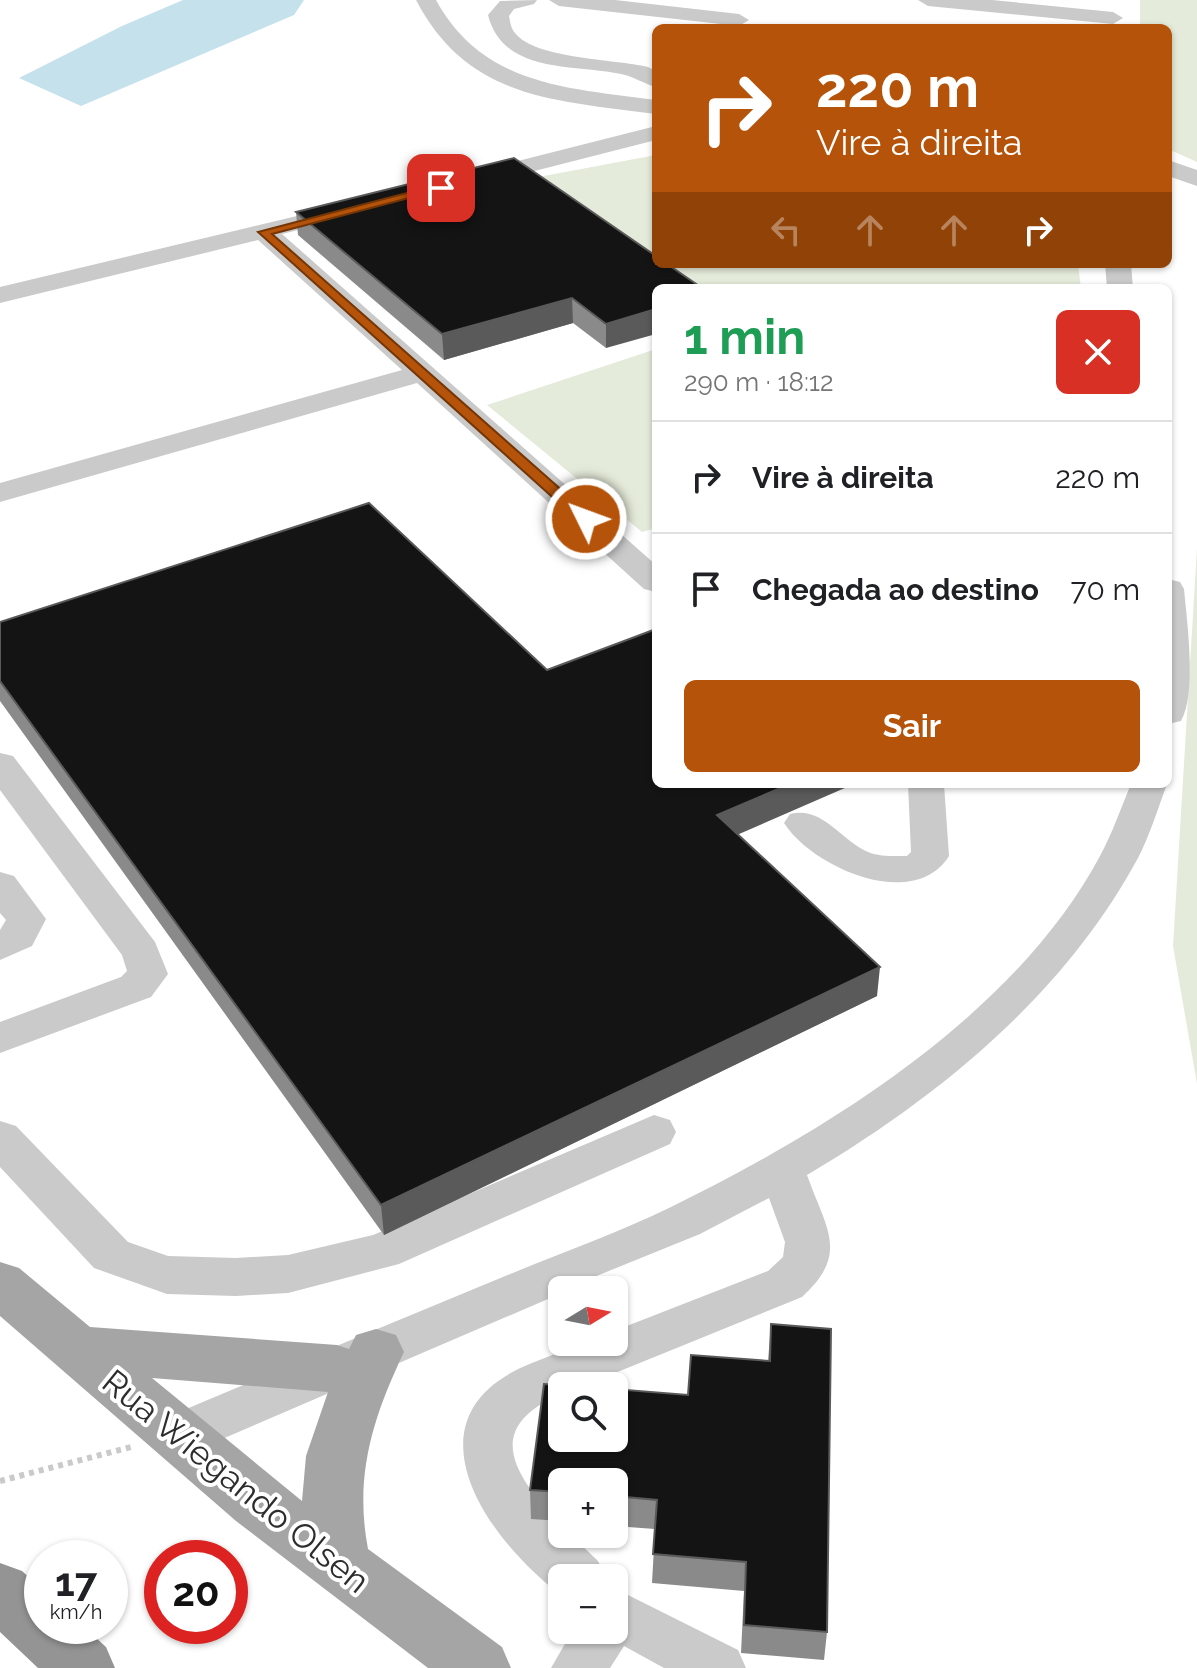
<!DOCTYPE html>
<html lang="pt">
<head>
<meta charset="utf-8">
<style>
  body { margin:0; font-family:Raleway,sans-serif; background:#f6f6f6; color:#202124; height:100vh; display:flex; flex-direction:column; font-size:30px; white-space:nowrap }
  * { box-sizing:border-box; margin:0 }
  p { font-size:26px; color:#757577 }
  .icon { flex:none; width:44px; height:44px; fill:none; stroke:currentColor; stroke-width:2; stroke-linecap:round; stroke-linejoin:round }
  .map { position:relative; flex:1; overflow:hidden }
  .side { position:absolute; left:652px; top:284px; width:520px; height:504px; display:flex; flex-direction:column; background:#fff; border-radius:12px; box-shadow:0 2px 6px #0004 }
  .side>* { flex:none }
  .hud { position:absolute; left:652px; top:24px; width:520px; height:244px; border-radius:12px; box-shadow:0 2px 6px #0004; background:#b45309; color:#fff; overflow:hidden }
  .needle { width:52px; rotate:80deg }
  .controls { position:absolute; left:548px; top:1276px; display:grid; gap:16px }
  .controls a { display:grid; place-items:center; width:80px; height:80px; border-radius:12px; background:#fff; box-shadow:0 2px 6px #0004; font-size:40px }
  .speed { position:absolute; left:24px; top:1540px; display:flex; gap:16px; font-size:40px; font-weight:700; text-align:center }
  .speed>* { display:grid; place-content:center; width:104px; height:104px; border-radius:50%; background:#fff; box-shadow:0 2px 6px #0004; line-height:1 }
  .speed small { font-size:20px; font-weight:400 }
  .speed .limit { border:12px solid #d22; background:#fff; color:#111 }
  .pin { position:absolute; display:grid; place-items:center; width:68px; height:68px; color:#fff; margin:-34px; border-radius:16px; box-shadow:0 4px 12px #0006 }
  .me { position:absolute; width:88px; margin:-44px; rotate:312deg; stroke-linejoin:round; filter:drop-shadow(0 0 6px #0008) }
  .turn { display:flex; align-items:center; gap:28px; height:168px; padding:0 32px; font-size:36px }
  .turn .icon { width:104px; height:104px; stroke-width:2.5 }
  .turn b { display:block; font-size:56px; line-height:68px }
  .lanes { display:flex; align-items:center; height:76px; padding:0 32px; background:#0003; justify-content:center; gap:40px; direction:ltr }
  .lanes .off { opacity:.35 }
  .round { display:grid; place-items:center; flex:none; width:84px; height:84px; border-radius:12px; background:#f6f6f6 }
  .overview { display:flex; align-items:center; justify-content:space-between; height:136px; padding:0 32px }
  h1 { font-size:48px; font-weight:700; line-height:60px; color:#1e9e55 }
  .primary-button { display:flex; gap:16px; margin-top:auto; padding:16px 32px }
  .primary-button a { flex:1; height:92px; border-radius:12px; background:#b45309; color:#fff; font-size:32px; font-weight:700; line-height:92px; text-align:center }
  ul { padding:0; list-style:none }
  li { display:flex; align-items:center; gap:24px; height:112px; padding:0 32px; border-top:2px solid #e0e0e0 }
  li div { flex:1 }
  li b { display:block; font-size:30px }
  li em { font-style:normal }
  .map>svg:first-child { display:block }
  .green { fill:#e5ebda }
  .water { fill:#c5e1ec }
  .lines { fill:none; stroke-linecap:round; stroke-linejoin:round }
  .path { stroke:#cacaca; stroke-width:6; stroke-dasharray:5 5; stroke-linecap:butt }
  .minor { fill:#cacaca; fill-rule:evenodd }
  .major { fill:#a5a5a5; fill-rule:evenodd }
  .highway { fill:#949494; fill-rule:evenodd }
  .wall { fill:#8a8a8a }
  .shaded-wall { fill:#5a5a5a }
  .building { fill:#141414; stroke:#5a5a5a; stroke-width:2 }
  .route { fill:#b45309; stroke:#753606; stroke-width:2 }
  .labels { text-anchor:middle; stroke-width:8; stroke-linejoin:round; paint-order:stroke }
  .near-street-label { font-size:34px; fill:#2d2d2d; stroke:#fff }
</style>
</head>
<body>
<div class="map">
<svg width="1197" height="1668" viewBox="0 0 1197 1668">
  <rect width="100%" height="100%" fill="#fff"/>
  <g class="green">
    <path d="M1140 0H1197V162L1168 149V28H1140Z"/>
    <path d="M656 155V261L533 178Z"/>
    <path d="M661 264H1078L1081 288H697Z"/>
    <path d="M656 349V528L642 532 487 405Z"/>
    <path d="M1197 548V1084L1173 946Z"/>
  </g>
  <path class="water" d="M183 0H304L294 15 81 106 19 78 122 26Z"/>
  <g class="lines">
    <path class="path" d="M0 1481 131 1447"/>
    <g class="minor">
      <path d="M416 0H436C483 86 568 88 656 100V114C555 100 468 100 416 0Z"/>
      <path d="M537 0 534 4 514 9 509 16C510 21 511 29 515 33 535 59 615 59 648 67L656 71V87C644 84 633 76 621 74 572 64 503 74 488 15L500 1Z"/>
      <path d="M549 0H615L739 14 749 20 739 26 559 6Z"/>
      <path d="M918 0H992L1113 12 1123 18 1113 24 928 6Z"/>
      <path d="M656 126V140L476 186 464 179 467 174Z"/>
      <path d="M1168 160 1197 170V186L1168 176Z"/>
      <path d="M347 204 356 206 359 211 356 216 282 234 656 565V592L644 589 417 383 0 502V483L402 370 258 240 0 303V287Z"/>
      <path d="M1105 264H1131L1133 288H1107Z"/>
      <path d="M1168 579 1180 582 1184 589C1187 622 1197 693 1181 721L1168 724Z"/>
      <path d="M0 753 13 756 155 942 168 974 151 997 0 1053V1022L121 977 127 971 122 955 0 790Z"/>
      <path d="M908 784H944L949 856C914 912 813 868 784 823L790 814C823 806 840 840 868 852 880 857 895 856 907 856L911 852Z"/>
      <path d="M1131 784H1167C1158 808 1150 835 1138 858 1064 995 939 1097 807 1175 826 1229 850 1253 802 1297L583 1386H562V1394C479 1428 516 1478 562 1526V1534H570L598 1561 606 1578H562V1596C485 1538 400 1415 532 1363 560 1352 583 1342 614 1342V1331L768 1271 783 1257 785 1242 769 1198 700 1234 562 1290V1293L194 1451 176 1458 158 1451 151 1436 158 1421C271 1373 385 1326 498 1279 556 1255 615 1234 671 1207 828 1130 1015 1015 1100 856 1112 834 1121 808 1131 784Z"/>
      <path d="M0 872 14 876 46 919 32 946 0 960V930L6 920 0 913Z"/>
      <path d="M654 1115 670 1120 676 1132 670 1144 399 1264 288 1293 236 1296 167 1294 94 1268 0 1167V1121L16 1126 128 1242 168 1256 236 1258 288 1255 373 1235Z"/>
      <path d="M614 1588 738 1650 746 1668H664L624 1646 610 1668H551L573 1630H614Z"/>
    </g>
    <path class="major" d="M0 1262 19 1268 90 1327 337 1345 349 1349 356 1335 376 1329 396 1335 404 1352C373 1417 354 1476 368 1549L502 1647 511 1668H428L236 1521 0 1316ZM152 1378 328 1392 306 1456 302 1501Z"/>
    <path class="highway" d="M0 1563 22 1571 42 1589V1626H83L106 1647 115 1668H38L0 1632Z"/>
  </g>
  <g class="wall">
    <path d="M296 212 656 256 606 348 573 323 444 360 298 235Z"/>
    <path d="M0 622 547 670 738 834 877 996 384 1235 0 701Z"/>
    <path d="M771 1324 827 1632 824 1660 741 1653 744 1591 652 1583 655 1529 614 1526V1482H562V1521L531 1519 530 1490 768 1361Z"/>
  </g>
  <g class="shaded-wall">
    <path d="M572 298 573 323 444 360 442 334Z"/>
    <path d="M656 309V334L606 348V324Z"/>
    <path d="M790 784H854L716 844 717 815Z"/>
    <path d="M880 967 877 996 384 1235 381 1205Z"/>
  </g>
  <g class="building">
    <path d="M514 158 656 256V264H667L702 288H656V309L606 324 572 298 442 334 296 212Z"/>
    <path d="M369 503 547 670 656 629V784H790L717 815 880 967 381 1205 0 681V622Z"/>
    <path d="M771 1324 831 1329 827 1632 744 1625 746 1562 653 1554 657 1500 614 1496V1482H562V1492L530 1490 544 1384 573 1386H562V1438H614V1389L688 1395 691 1355 770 1361Z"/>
  </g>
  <path class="route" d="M437 185 447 188 272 234 591 516V522H580L258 232Z"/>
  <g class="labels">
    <g class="near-street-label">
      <text transform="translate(236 1481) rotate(39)" y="12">Rua Wiegando Olsen</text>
    </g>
  </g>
</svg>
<div class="controls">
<a><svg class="needle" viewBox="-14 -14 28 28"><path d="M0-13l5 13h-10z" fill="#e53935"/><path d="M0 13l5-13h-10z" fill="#757577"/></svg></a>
<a><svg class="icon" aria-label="search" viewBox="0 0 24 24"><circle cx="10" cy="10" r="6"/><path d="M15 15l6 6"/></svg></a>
<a>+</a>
<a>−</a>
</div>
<div class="speed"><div>17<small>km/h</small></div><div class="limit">20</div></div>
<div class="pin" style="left:441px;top:188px;background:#d93025"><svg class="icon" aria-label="arrive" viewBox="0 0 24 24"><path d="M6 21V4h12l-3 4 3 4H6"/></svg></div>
<svg class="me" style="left:586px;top:519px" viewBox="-20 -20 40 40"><circle r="17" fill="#b45309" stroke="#fff" stroke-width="3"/><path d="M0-11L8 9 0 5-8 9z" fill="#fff"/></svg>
<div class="hud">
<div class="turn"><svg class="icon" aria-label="right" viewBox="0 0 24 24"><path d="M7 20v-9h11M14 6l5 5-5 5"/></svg><div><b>220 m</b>Vire à direita</div></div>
<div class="lanes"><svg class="icon off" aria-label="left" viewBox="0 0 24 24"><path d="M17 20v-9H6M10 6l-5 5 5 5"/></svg><svg class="icon off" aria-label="ahead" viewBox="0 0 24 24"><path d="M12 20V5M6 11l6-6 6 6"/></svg><svg class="icon off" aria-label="ahead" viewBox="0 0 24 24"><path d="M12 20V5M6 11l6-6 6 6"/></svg><svg class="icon" aria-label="right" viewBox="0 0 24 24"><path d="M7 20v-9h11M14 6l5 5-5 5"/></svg></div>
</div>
<section class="side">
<div class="overview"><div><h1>1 min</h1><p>290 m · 18:12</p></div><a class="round" style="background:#d93025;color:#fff"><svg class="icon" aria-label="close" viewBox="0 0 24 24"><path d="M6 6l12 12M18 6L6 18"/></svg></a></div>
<ul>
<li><svg class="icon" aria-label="right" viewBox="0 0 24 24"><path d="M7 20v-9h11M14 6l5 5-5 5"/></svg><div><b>Vire à direita</b></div><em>220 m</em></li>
<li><svg class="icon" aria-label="arrive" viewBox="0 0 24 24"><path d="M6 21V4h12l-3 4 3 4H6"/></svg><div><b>Chegada ao destino</b></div><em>70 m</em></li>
</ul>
<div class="primary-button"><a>Sair</a></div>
</section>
</div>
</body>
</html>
